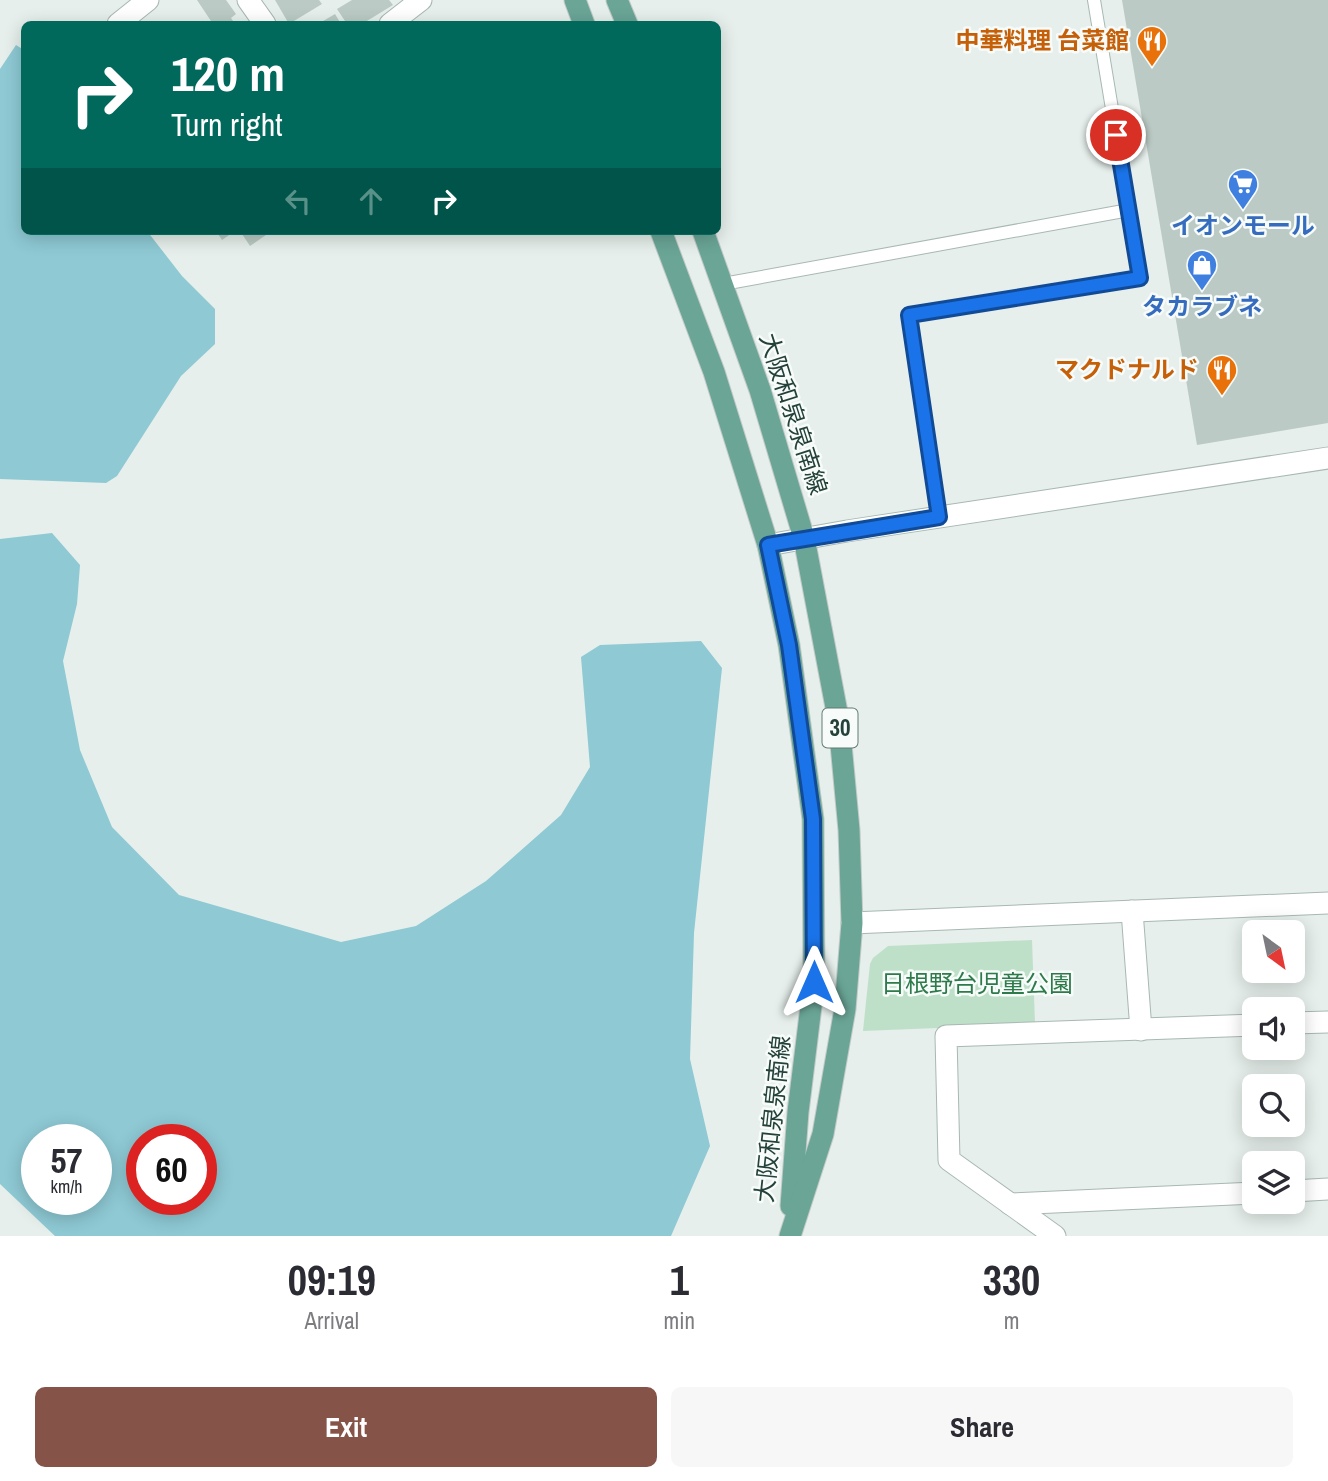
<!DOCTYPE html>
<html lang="en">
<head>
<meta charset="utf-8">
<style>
  body { margin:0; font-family:"Archivo Narrow","Noto Sans JP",sans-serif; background:#f7f7f7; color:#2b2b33; height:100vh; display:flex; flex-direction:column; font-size:26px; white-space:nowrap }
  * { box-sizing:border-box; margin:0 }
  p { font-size:23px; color:#7c7c81 }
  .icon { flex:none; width:38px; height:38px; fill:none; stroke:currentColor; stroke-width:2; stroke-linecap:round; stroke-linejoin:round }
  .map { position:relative; height:1236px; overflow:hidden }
  .panel { display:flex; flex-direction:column; background:#fff; flex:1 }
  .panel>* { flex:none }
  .top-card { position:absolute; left:21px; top:21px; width:700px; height:214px; border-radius:10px; box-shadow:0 4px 18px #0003; background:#00695c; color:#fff; overflow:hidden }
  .needle { width:46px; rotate:147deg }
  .tools { position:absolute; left:1242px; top:920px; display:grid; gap:14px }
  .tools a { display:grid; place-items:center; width:63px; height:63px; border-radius:10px; background:#fff; box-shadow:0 4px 18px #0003; font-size:35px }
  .speed { position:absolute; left:21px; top:1124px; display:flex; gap:14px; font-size:35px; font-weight:700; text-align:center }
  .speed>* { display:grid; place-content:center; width:91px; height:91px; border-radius:50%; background:#fff; box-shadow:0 4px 18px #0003; line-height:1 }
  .speed small { font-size:18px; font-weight:400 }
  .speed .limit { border:10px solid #d22; background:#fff; color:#111 }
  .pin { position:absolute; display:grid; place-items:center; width:60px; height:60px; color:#fff; margin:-30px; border:4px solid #fff; border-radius:50%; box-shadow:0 2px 7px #0007 }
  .me { position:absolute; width:77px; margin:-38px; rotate:0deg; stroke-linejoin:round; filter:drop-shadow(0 0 5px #0008) }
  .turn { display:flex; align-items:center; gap:24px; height:147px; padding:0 35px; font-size:32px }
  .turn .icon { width:91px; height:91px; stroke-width:2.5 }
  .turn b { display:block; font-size:49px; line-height:60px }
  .lanes { display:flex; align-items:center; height:66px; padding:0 35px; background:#0003; justify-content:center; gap:35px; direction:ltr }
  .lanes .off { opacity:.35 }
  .eta { display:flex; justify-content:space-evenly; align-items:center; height:119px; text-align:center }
  .eta b { font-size:42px; font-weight:700; line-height:49px }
  .button { display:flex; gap:14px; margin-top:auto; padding:14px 35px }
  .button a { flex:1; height:80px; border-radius:10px; background:#855347; color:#fff; font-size:28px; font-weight:700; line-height:80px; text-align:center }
  .button a+a { background:#f7f7f7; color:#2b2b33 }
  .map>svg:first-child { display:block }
  .green { fill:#bfe0c8 }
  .water { fill:#8ec9d4; fill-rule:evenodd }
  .building { fill:#bbcac4 }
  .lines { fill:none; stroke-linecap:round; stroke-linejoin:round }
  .service-casing { stroke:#a8b8b2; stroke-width:14 }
  .minor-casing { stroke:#a8b8b2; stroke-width:23 }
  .tertiary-casing { stroke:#a8b8b2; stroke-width:23 }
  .primary-casing { stroke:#c2cac8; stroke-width:23 }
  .service { stroke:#fff; stroke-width:12 }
  .minor { stroke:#fff; stroke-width:21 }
  .tertiary { stroke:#fff; stroke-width:21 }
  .primary { stroke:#6aa596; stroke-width:21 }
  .route-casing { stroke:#114b97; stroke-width:18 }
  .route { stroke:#1a73e8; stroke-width:12 }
  .labels { text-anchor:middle; stroke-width:5; stroke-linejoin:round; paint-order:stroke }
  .shield { fill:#f7fbf9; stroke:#637a73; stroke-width:2 }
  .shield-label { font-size:23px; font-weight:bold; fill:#24423a }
  .food-label { font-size:24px; font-weight:bold; fill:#c56008; stroke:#f7fbf9; text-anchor:end }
  .shop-label { font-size:24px; font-weight:bold; fill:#366cbe; stroke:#f7fbf9 }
  .street-label { font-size:24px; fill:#24423a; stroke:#f7fbf9 }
  .park-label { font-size:24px; fill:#2d7a4b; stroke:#f7fbf9 }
</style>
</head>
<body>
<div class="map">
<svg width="1328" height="1236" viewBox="0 0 1328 1236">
  <rect width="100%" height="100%" fill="#e6efeb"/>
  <path class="green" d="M1032 940 1035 1024 863 1031 870 964 873 958 888 946Z"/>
  <g class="water">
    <path d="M16 45 24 50V231H147L182 276 215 309V344L181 376 117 476 106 483 0 479V69Z"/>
    <path d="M52 533 80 565 77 604 63 661 80 750 112 827 179 895 341 942 416 926 486 881 561 815 590 767 581 657 600 645 701 641 722 668 694 933 690 1059 710 1146 671 1236H55L0 1184V539ZM37 1139H96V1199H37ZM142 1139H201V1199H142Z"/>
  </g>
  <g class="building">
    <path d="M197 0H226L236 14 231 18 235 24H213Z"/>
    <path d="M275 0H319L322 4 289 24Z"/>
    <path d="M352 0H389L393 5 362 24H347L337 9Z"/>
    <path d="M1122 0H1328V423L1197 445Z"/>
    <path d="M335 14 341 24H318Z"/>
    <path d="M216 231H235L222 240Z"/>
    <path d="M240 231H263L266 235 250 246Z"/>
  </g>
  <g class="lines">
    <g class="service-casing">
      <g id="service">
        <path d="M723 284 1129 210"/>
        <path d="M939 517 909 315 1140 278 1094 0"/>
      </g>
    </g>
    <g class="minor-casing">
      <g id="minor">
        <path d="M248 0 265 24"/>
        <path d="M118 24 148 0"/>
        <path d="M390 24 421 0"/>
        <path d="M1132 911 1141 1030"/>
        <path d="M1293 1023 1328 1022"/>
        <path d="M1293 1191 1328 1189"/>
        <path d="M1010 1204 1255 1193"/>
        <path d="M1055 1236 949 1160 946 1036 1255 1025"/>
      </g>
    </g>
    <g class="tertiary-casing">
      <g id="tertiary">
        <path d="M768 545 847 531 1328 458"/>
        <path d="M852 923 1328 903"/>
      </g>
    </g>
    <g class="primary-casing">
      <g id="primary">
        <path d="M575 0 584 24"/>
        <path d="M617 0 627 24"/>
        <path d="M661 231 714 372 768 545 789 645 813 819 814 982 798 1112 791 1206"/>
        <path d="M703 231 760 390 804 538 839 723 849 830 852 923 845 1009 823 1134 790 1236"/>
      </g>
    </g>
    <use href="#service" class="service"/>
    <use href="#minor" class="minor"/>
    <use href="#tertiary" class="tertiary"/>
    <use href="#primary" class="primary"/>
  </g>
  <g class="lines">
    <g class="route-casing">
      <path id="route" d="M814 982 813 819 789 645 768 545 939 517 909 315 1140 278 1116 135"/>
    </g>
    <use href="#route" class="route"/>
  </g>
  <defs>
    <g id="restaurant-pin" transform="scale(1.575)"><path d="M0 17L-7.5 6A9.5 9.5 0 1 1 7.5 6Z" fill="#e8710a" stroke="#f7fbf9"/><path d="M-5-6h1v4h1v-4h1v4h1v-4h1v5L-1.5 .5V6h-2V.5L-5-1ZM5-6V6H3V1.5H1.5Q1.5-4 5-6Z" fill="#fff"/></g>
    <g id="supermarket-pin" transform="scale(1.575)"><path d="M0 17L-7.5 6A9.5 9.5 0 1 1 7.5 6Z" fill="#3f7fe0" stroke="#f7fbf9"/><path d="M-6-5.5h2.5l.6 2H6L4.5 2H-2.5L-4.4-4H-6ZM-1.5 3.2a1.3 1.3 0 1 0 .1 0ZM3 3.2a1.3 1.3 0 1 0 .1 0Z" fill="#fff"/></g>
    <g id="shop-pin" transform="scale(1.575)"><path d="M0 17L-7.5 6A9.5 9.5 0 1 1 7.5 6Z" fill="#3f7fe0" stroke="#f7fbf9"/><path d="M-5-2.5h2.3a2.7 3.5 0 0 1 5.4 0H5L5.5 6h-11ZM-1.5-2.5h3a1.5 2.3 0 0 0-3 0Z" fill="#fff"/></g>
  </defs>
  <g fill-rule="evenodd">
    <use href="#restaurant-pin" x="1152" y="41"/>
    <use href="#supermarket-pin" x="1243" y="184"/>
    <use href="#shop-pin" x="1202" y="265"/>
    <use href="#restaurant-pin" x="1222" y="370"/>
  </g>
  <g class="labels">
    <rect class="shield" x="822.5" y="708.5" width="35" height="39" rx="5"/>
    <g class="shield-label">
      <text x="840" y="736">30</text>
    </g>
    <g class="food-label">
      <text x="1129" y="49">中華料理 台菜館</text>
      <text x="1199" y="378">マクドナルド</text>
    </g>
    <g class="shop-label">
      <text x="1243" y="234">イオンモール</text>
      <text x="1202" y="315">タカラブネ</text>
    </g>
    <g class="street-label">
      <text transform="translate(793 414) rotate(72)" y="8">大阪和泉泉南線</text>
      <text transform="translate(773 1119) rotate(-84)" y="8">大阪和泉泉南線</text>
    </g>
    <g class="park-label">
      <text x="977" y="992">日根野台児童公園</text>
    </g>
  </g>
</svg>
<div class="tools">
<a><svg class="needle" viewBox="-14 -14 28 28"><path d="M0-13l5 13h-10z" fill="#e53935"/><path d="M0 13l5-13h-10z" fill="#7c7c81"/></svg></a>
<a><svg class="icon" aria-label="sound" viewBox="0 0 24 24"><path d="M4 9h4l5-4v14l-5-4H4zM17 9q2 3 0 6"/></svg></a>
<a><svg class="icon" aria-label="search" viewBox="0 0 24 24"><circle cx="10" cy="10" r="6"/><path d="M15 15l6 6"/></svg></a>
<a><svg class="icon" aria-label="layers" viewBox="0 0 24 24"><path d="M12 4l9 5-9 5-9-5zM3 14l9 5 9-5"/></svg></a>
</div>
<div class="speed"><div>57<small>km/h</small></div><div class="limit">60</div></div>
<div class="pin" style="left:1116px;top:135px;background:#d93025"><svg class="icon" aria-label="arrive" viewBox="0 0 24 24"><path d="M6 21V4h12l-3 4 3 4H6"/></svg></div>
<svg class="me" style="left:814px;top:982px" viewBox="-20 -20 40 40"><path d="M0-17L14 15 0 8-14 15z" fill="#1a73e8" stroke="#fff" stroke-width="4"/></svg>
<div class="top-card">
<div class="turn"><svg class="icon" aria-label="right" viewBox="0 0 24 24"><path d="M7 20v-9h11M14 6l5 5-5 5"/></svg><div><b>120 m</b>Turn right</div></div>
<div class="lanes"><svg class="icon off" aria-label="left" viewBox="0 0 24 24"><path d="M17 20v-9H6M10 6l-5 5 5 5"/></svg><svg class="icon off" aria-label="ahead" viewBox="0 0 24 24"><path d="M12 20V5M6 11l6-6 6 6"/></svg><svg class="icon" aria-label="right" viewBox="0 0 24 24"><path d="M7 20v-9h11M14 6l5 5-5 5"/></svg></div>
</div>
</div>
<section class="panel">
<div class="eta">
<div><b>09:19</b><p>Arrival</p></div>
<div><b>1</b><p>min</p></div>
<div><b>330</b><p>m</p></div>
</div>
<div class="button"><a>Exit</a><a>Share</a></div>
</section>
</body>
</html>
